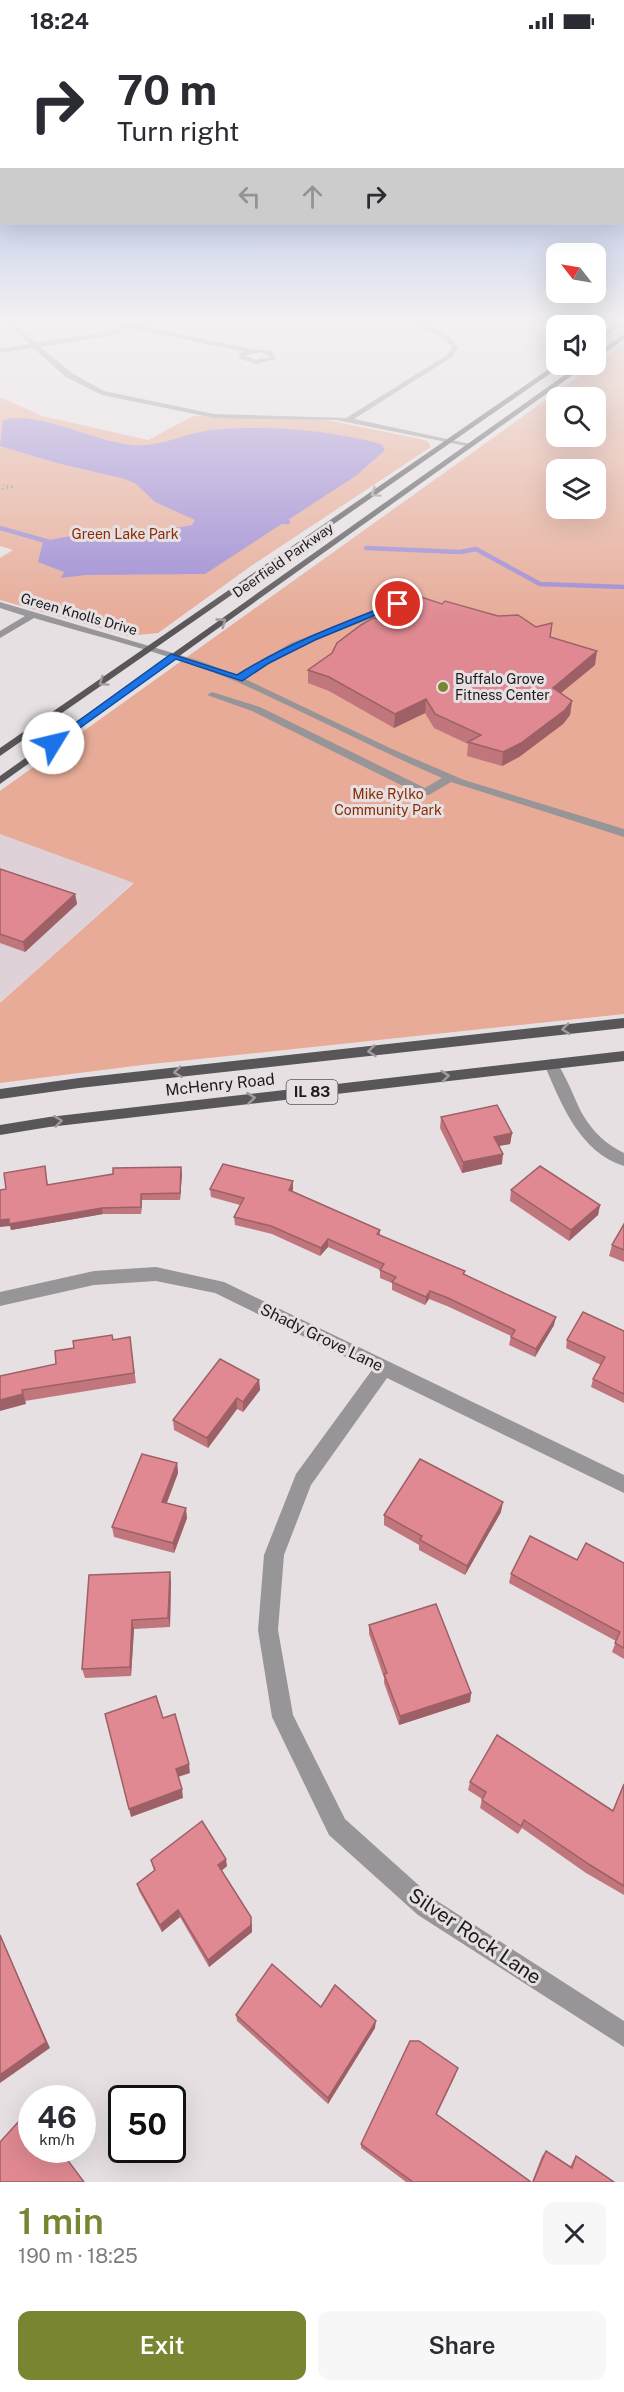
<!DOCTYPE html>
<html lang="en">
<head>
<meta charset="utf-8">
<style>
  body { margin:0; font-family:"Public Sans",sans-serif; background:#f7f7f7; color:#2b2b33; height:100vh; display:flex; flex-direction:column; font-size:22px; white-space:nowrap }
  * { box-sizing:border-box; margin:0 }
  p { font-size:20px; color:#7c7c81 }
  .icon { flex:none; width:33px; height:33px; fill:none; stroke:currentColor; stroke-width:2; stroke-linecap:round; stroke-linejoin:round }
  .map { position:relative; height:2140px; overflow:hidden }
  .side { display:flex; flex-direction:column; background:#fff; flex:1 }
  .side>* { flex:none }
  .hud { position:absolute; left:0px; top:0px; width:624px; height:183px; box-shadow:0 6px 24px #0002; background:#fff; color:#2b2b33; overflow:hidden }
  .needle { width:39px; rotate:301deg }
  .tools { position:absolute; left:546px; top:201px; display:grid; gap:12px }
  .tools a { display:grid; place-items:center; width:60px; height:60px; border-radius:12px; background:#fff; box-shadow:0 6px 24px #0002; font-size:30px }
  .speed { position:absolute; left:18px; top:2043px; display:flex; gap:12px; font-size:30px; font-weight:700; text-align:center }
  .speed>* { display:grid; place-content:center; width:78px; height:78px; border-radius:50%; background:#fff; box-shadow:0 6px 24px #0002; line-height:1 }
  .speed small { font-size:15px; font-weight:400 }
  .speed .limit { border:3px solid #111; border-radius:9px; background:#fff; color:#111 }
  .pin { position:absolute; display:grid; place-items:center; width:51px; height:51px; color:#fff; margin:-26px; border:3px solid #fff; border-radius:50%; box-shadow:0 2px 6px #0007 }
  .me { position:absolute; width:66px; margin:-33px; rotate:54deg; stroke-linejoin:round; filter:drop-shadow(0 0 4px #0008) }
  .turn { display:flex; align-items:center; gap:21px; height:126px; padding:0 18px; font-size:27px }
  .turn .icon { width:78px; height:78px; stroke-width:2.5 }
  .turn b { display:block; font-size:42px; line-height:51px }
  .lanes { display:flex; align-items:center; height:57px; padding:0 18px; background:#0003; justify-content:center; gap:30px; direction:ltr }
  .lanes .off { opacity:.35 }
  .round { display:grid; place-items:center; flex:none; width:63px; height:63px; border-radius:12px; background:#f7f7f7 }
  .head { display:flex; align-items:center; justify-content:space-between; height:102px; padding:0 18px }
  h1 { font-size:36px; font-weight:600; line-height:45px; color:#7a8532 }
  .primary-button { display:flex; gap:12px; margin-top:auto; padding:12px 18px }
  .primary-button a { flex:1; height:69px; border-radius:12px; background:#7a8532; color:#fff; font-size:24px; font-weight:600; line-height:69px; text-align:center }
  .primary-button a+a { background:#f7f7f7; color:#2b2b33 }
  .status { display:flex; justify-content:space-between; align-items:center; height:42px; padding:0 30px; background:#fff; direction:ltr }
  .status svg { height:16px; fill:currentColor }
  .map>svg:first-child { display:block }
  .built { fill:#dfd1d8 }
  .green { fill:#e7ab97; fill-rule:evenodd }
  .water { fill:#9d8ad2 }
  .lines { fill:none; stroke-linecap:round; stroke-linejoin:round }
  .stream { stroke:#9d8ad2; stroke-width:4.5 }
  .path { stroke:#908c8e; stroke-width:2; stroke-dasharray:1.5 3; stroke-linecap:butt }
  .minor { fill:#979597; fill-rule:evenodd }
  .major { fill:#59565a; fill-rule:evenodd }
  .wall { fill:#c1767e }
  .shaded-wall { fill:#9d6066 }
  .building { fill:#e08992; stroke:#9d6066; stroke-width:1.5 }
  .oneway { stroke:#a09b9e }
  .route { fill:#1a73e8; stroke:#114b97; stroke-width:1.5 }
  .poi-dot { fill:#7a8532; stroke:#e6e0e3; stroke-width:2 }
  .labels { text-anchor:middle; stroke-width:6; stroke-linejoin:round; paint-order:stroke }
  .far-park-label { font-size:14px; fill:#8b2b02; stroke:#e6e0e3 }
  .far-street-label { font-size:14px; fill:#1c1a1b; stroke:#e6e0e3 }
  .far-poi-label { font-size:14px; fill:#1c1a1b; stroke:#e6e0e3; text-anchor:start }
  .shield { fill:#e6e0e3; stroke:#595557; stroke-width:1.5 }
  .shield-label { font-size:15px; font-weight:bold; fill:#1c1a1b }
  .street-label { font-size:16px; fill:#1c1a1b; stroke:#e6e0e3 }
  .near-street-label { font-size:20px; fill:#1c1a1b; stroke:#e6e0e3 }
</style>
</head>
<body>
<div class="status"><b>18:24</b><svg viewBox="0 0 49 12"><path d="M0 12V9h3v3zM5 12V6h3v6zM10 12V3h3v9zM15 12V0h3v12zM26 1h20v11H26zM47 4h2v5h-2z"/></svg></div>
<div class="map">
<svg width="624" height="2140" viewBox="0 0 624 2140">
  <rect width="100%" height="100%" fill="#e6e0e3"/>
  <path class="built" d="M0 792 134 840 0 961Z"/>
  <g class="green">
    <path d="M624 302V972L142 1023 0 1041V961L134 841 0 792V749ZM556 356H596V394H556ZM556 428H596V466H556Z"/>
    <path d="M0 355 42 374 148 398 193 374 317 376 420 397 427 399 431 405 251 524 158 591 128 594 0 558V516L13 508 0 504Z"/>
  </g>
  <path class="water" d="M11 376C54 375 90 398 132 403 160 406 184 391 212 388 267 383 328 388 381 402L385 408 357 433 205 532 85 533 61 536 64 530 38 520 43 500C92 486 143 493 192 483L195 478 155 460 136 442 125 437 57 421 0 404 3 379Z"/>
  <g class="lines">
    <g class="stream">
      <path d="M273 479 288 480"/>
      <path d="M0 486 53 501"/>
      <path d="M366 506 460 510 476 507 540 542 624 545"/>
    </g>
    <path class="path" d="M2 447 14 445 3 443"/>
    <g class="minor">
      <path d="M7 282H14L36 301 107 290 125 282H134L251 307 272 309 276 317 256 322 238 316 242 309 128 286 109 294 40 305 72 331 104 349 214 372 346 376 447 313 452 306C442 289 426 289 410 282 431 282 447 288 458 306L452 315 354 377 475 403 471 405 336 378 214 376 102 353 66 335 33 306 0 311V307L30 302ZM261 310 270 315 256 318 245 314Z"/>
      <path d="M0 560 200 619 237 633 291 601 395 561H401V565L298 605 245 637 392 707 464 738 624 787V795L451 740 429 753H421L252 669 207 653 212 650 260 665 425 746 442 736C372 706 305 670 235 639 171 612 101 596 34 576L0 596V589L25 574 0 566Z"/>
      <path d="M551 1017C562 1020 576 1062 583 1073 593 1090 607 1103 624 1111V1124C579 1110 561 1061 544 1022Z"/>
      <path d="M156 1225 224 1240 624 1433V1451L387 1336 311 1443 284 1513 278 1588 293 1673 345 1777 434 1857 624 1979V2005L418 1873 329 1793 272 1675 258 1588 264 1513 296 1432 372 1328 215 1251 156 1239 94 1243 0 1264V1250L94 1229Z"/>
    </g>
    <g class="major">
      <path d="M614 282H622L596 301V296Z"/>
      <path d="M624 292V297L596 317V312Z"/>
      <path d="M556 322H564L0 714V706Z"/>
      <path d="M580 322H588L0 742V734Z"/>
      <path d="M624 976V986L79 1046 0 1057V1047L79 1036Z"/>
      <path d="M624 1009V1019L49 1085 0 1093V1083L49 1075Z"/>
    </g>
  </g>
  <g class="wall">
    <path d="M387 578 550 595 595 623 561 651 572 659 570 673 563 682 519 715 502 724 467 714 468 702 434 686 425 671 394 686 329 649 308 641V628Z"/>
    <path d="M0 827 75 852 77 862 25 910 0 901Z"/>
    <path d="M441 1075 512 1091 510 1102 499 1104 502 1122 462 1131 440 1086Z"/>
    <path d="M45 1124 48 1143 182 1131 180 1158H142L141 1172H103L11 1188 6 1147Z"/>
    <path d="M293 1139V1147L292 1150 380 1188V1193L465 1232 554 1283 535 1315 509 1303 511 1294 447 1264 429 1257 425 1263 392 1248V1241L380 1236V1228L328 1205 320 1214 272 1192 235 1183 234 1175 240 1163 211 1155 210 1147Z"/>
    <path d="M511 1148 600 1163 598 1173 569 1199 510 1159Z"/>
    <path d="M624 1182V1220L609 1214 612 1203Z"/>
    <path d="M624 1289V1361L591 1345 593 1337 601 1323 566 1306 567 1298Z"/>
    <path d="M130 1295 136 1341 25 1359 26 1362 0 1334 56 1322 113 1298Z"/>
    <path d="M259 1338 260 1348 243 1370 237 1367 208 1406 174 1388 173 1378Z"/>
    <path d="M177 1421 178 1431 167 1461 187 1476 174 1511 114 1495 112 1485Z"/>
    <path d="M501 1470 465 1533 419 1508V1503L384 1483V1473Z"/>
    <path d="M577 1518 624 1521V1617L612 1610 616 1599 509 1541 511 1532Z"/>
    <path d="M171 1539 170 1585 134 1587 131 1634 85 1636 82 1627Z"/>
    <path d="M369 1583 471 1651 470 1660 399 1683 384 1641V1636L369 1592Z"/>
    <path d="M470 1740 613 1769 624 1742V1853L586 1831 522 1786 518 1792 480 1766 482 1757 468 1748Z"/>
    <path d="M151 1818 227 1824 221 1829 252 1882V1890L209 1925 180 1875 162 1890 139 1849 137 1842 154 1829Z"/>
    <path d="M321 1965 375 1986 328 2062 237 1979 236 1973Z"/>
    <path d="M456 2032 437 2072 531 2140H406L361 2106V2102Z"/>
    <path d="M546 2109 570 2125 573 2119 576 2114 614 2140H532L542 2114Z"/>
  </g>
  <g class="shaded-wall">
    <path d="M597 609 595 623 551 659 553 646Z"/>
    <path d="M426 657 425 671 394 686 395 672Z"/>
    <path d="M572 659 570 673 563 682 519 715 502 724 503 710Z"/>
    <path d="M75 852 77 862 25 910 23 900Z"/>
    <path d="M512 1091 510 1102 493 1105 494 1095Z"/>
    <path d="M503 1112 502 1122 462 1131 463 1120Z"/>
    <path d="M181 1125 182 1131 180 1158V1151Z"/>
    <path d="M293 1139V1147L289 1156V1148Z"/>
    <path d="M141 1152 142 1158 141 1172Z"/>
    <path d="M600 1163 598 1173 569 1199 571 1188Z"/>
    <path d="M102 1166 103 1172 11 1188 10 1184 0 1185V1178Z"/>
    <path d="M328 1197V1205L320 1214 321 1206Z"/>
    <path d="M430 1249 429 1257 425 1263 426 1255Z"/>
    <path d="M556 1275 554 1283 535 1315 536 1307Z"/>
    <path d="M259 1338 260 1348 243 1370V1360Z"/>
    <path d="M22 1348 26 1362 0 1369V1358Z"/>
    <path d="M237 1356V1367L208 1406 207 1396Z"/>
    <path d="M177 1421 178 1431 163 1470 162 1460Z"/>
    <path d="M503 1460 501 1470 465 1533 467 1524Z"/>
    <path d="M186 1466 187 1476 174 1511 173 1501Z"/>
    <path d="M170 1530 171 1539 170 1585 168 1576Z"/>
    <path d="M132 1578 134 1587 131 1634 130 1625Z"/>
    <path d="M471 1651 470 1660 399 1683 400 1674Z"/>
    <path d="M189 1722 190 1731 178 1735 176 1727Z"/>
    <path d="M182 1747 183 1756 131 1775 129 1767Z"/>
    <path d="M226 1817 227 1824 219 1831 218 1823Z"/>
    <path d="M178 1868 180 1875 162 1890 160 1883Z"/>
    <path d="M251 1875 252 1890 209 1925 208 1918Z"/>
    <path d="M0 1893 50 2006 0 2041Z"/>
    <path d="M376 1979 375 1986 328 2062V2056Z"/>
  </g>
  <g class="building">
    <path d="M421 555 442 562 445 559 498 574 518 573 536 585 552 581 550 595 597 609 553 646 572 659 565 668 521 701 503 710 468 700 481 693 435 672 426 657 395 672 329 635 308 628 332 611 337 601 361 583 373 576 387 578Z"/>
    <path d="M0 827 75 852 23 900 0 892Z"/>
    <path d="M497 1063 512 1091 494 1095 503 1112 463 1120 441 1075Z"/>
    <path d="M223 1122 293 1139 289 1148 380 1188 377 1192 465 1229 463 1232 556 1275 536 1307 511 1295 515 1288 448 1256 430 1249 426 1255 392 1240 396 1235 380 1228 384 1222 328 1197 321 1206 271 1184 234 1175 244 1156 210 1147Z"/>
    <path d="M45 1124 47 1143 113 1132V1126L181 1125 180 1151 141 1152V1165L102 1166 9 1182V1177L0 1178V1148L6 1147 4 1131Z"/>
    <path d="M540 1124 600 1163 571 1188 511 1148Z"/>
    <path d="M624 1182V1208L612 1203Z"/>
    <path d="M583 1270 624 1289V1352L593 1337 605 1315 567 1298Z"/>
    <path d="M112 1293 113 1298 130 1295 134 1331 22 1348 23 1352 0 1358V1334L56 1322 55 1309 74 1306 73 1299Z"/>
    <path d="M220 1317 259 1338 243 1360 237 1356 207 1396 173 1378Z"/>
    <path d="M142 1412 177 1421 162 1460 186 1466 173 1501 112 1485Z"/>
    <path d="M420 1417 503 1460 467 1524 420 1498 422 1494 384 1473Z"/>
    <path d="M530 1494 577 1518 586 1501 624 1521V1606L615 1601 620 1590 511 1532Z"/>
    <path d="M170 1530 168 1576 132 1578 130 1625 82 1627 89 1533Z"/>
    <path d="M436 1562 471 1651 400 1674 384 1632 387 1631 369 1583Z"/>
    <path d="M156 1654 163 1676 175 1672 189 1722 176 1727 182 1747 129 1767 105 1672Z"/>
    <path d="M497 1693 613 1769 624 1742V1844L590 1823 524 1778 521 1784 482 1758 486 1750 470 1740Z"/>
    <path d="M202 1779 226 1817 218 1823 251 1875V1883L208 1918 178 1868 160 1883 137 1842 155 1828 151 1818Z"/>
    <path d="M0 1893 46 2000 0 2033Z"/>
    <path d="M272 1922 321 1965 335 1943 376 1979 328 2056 236 1973Z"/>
    <path d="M410 1999H419L458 2026 436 2072 531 2140H413L361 2102Z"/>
    <path d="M30 2067 32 2069V2108H60L84 2140H0V2100Z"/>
    <path d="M546 2109 572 2126 576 2114 614 2140H533Z"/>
  </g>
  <defs><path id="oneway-chevron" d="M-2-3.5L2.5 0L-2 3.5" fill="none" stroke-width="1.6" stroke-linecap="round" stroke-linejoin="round" transform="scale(1.5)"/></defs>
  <g class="oneway">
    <use href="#oneway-chevron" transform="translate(375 451) rotate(145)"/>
    <use href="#oneway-chevron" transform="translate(222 580) rotate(-36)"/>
    <use href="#oneway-chevron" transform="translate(103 640) rotate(145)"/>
    <use href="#oneway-chevron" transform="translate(566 987) rotate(174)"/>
    <use href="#oneway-chevron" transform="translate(372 1009) rotate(174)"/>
    <use href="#oneway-chevron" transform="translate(178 1030) rotate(174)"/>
    <use href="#oneway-chevron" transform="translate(445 1034) rotate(-6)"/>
    <use href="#oneway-chevron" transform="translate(251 1056) rotate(-6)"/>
    <use href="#oneway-chevron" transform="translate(58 1079) rotate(-7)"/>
  </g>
  <linearGradient id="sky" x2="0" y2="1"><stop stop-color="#8aa3df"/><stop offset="0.48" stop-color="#f4f1f2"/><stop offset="1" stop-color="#f4f1f2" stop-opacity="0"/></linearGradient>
  <rect width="624" height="582" fill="url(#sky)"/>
  <path class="route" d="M394 561 402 562 315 598 269 621 242 639 176 617 56 703 48 701 171 612 237 633C286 602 340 582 394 561Z"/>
  <circle class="poi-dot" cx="443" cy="645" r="6"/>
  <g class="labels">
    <g class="far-park-label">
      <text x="125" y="497">Green Lake Park</text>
      <text x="388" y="757">Mike Rylko<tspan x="388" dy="16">Community Park</tspan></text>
    </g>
    <g class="far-street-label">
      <text transform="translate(283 518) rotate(-35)" y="5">Deerfield Parkway</text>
      <text transform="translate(79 572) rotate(16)" y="5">Green Knolls Drive</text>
    </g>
    <g class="far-poi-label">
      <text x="455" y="642">Buffalo Grove<tspan x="455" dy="16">Fitness Center</tspan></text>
    </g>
    <rect class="shield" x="286.5" y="1038" width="51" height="24" rx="4.5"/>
    <g class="shield-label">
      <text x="312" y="1055">IL 83</text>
    </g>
    <g class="street-label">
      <text transform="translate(220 1042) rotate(-6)" y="6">McHenry Road</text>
      <text transform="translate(322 1295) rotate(26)" y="6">Shady Grove Lane</text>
    </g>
    <g class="near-street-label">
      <text transform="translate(475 1894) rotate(34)" y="7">Silver Rock Lane</text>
    </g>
  </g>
</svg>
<div class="tools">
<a><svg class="needle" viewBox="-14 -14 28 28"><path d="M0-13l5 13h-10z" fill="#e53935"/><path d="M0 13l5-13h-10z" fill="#7c7c81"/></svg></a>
<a><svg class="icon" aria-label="sound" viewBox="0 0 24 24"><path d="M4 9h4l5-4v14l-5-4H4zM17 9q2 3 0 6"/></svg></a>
<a><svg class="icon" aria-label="search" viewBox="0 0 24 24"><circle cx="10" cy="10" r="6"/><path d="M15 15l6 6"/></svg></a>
<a><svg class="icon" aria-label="layers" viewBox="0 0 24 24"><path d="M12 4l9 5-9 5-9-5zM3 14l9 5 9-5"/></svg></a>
</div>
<div class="speed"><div>46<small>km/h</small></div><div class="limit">50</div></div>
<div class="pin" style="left:398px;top:562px;background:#d93025"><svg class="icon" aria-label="arrive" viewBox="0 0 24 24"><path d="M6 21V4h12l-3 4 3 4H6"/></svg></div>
<svg class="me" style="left:53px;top:701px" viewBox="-20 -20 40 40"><circle r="19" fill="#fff"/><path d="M0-13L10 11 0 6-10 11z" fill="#1a73e8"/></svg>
<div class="hud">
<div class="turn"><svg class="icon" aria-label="right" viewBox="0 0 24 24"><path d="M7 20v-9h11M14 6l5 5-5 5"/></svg><div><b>70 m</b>Turn right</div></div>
<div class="lanes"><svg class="icon off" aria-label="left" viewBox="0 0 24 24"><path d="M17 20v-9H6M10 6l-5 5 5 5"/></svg><svg class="icon off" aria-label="ahead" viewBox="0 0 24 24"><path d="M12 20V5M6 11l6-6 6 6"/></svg><svg class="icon" aria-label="right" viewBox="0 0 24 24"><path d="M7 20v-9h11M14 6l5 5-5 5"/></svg></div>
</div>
</div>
<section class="side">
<div class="head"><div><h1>1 min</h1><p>190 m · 18:25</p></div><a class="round"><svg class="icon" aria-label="close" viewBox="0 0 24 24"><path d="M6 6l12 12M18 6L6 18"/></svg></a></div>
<div class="primary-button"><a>Exit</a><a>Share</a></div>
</section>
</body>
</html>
